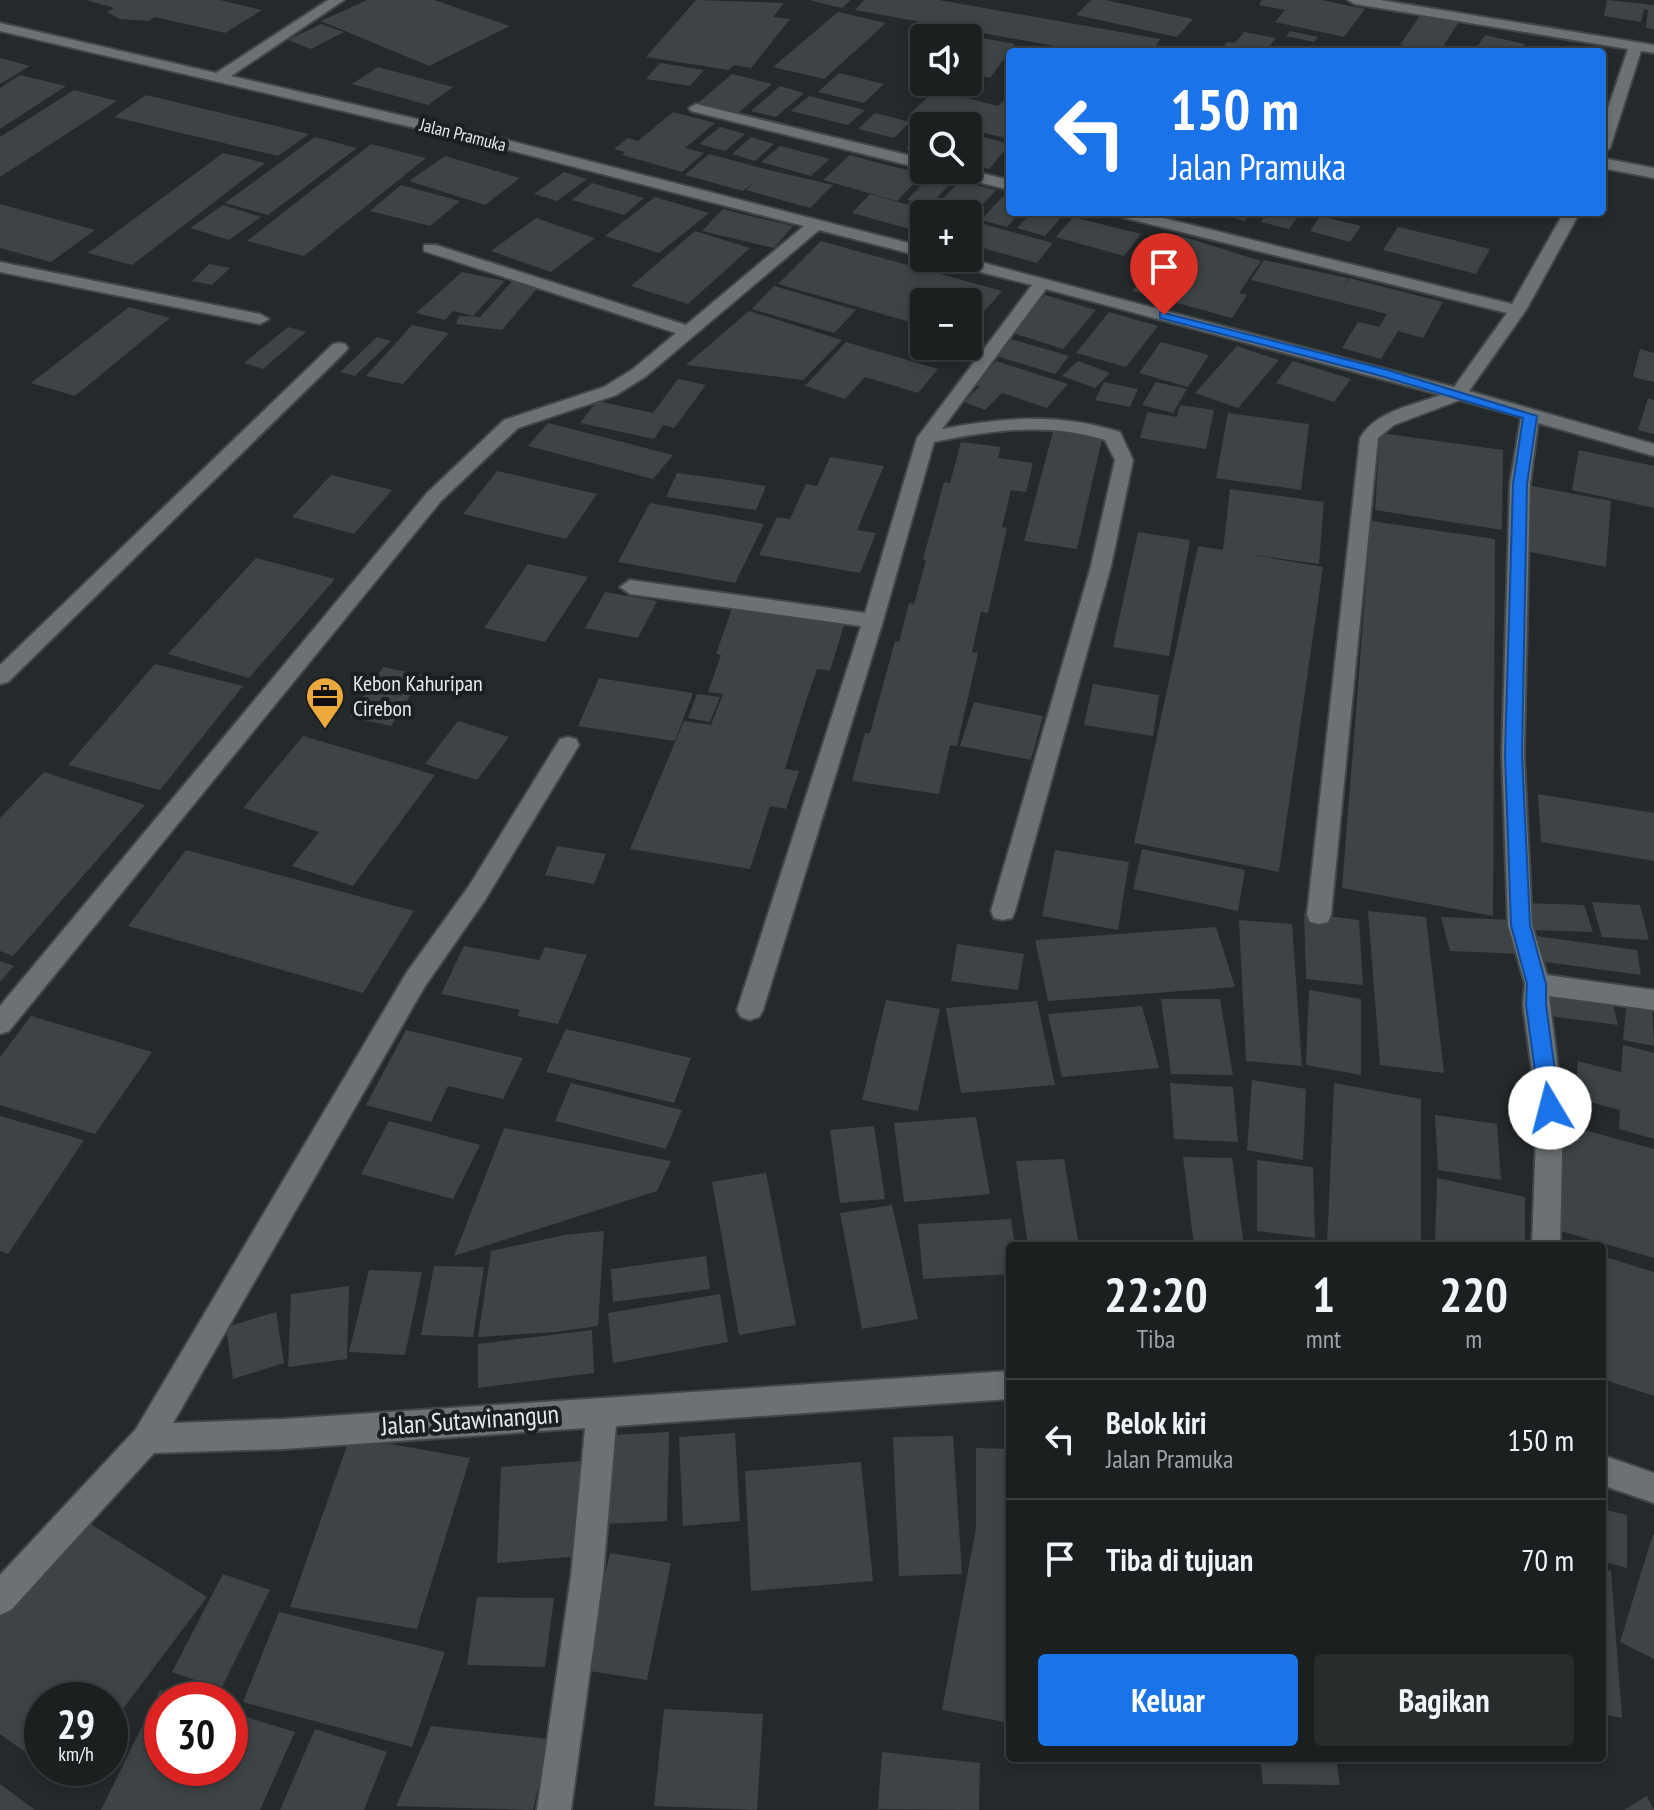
<!DOCTYPE html>
<html lang="id">
<head>
<meta charset="utf-8">
<style>
  body { margin:0; font-family:"PT Sans Narrow",sans-serif; background:#282c2d; color:#f1f3f6; height:100vh; display:flex; flex-direction:column; font-size:30px; white-space:nowrap }
  * { box-sizing:border-box; margin:0 }
  p { font-size:26px; color:#a0a2a5 }
  .icon { flex:none; width:44px; height:44px; fill:none; stroke:currentColor; stroke-width:2; stroke-linecap:round; stroke-linejoin:round }
  .map { position:relative; flex:1; overflow:hidden }
  .sheet { position:absolute; left:1006px; top:1242px; width:600px; height:520px; display:flex; flex-direction:column; background:#1b1f20; border-radius:8px; box-shadow:0 4px 12px #0003,0 0 0 2px #393d3e }
  .sheet>* { flex:none }
  .top-card { position:absolute; left:1006px; top:48px; width:600px; height:168px; border-radius:8px; box-shadow:0 4px 12px #0003,0 0 0 2px #393d3e; background:#1a73e8; color:#fff; overflow:hidden }
  .fabs { position:absolute; left:910px; top:24px; display:grid; gap:16px }
  .fabs a { display:grid; place-items:center; width:72px; height:72px; border-radius:8px; background:#1b1f20; box-shadow:0 4px 12px #0003,0 0 0 2px #393d3e; font-size:40px }
  .speed { position:absolute; left:24px; top:1682px; display:flex; gap:16px; font-size:40px; font-weight:700; text-align:center }
  .speed>* { display:grid; place-content:center; width:104px; height:104px; border-radius:50%; background:#1b1f20; box-shadow:0 4px 12px #0003,0 0 0 2px #393d3e; line-height:1 }
  .speed small { font-size:20px; font-weight:400 }
  .speed .limit { border:12px solid #d22; background:#fff; color:#111 }
  .pin { position:absolute; display:grid; place-items:center; width:68px; height:68px; color:#fff; margin:-82px -34px; border-radius:50% 50% 50% 0; rotate:-45deg; box-shadow:0 0 8px #0007 }
  .pin .icon { rotate:45deg }
  .me { position:absolute; width:88px; margin:-44px; rotate:352deg; stroke-linejoin:round; filter:drop-shadow(0 0 6px #0008) }
  .turn { display:flex; align-items:center; gap:28px; height:168px; padding:0 32px; font-size:36px }
  .turn .icon { width:104px; height:104px; stroke-width:2.5 }
  .turn b { display:block; font-size:56px; line-height:68px }
  .eta { display:flex; justify-content:space-evenly; align-items:center; height:136px; text-align:center }
  .eta b { font-size:48px; font-weight:700; line-height:56px }
  .action { display:flex; gap:16px; margin-top:auto; padding:16px 32px }
  .action a { flex:1; height:92px; border-radius:8px; background:#1a73e8; color:#fff; font-size:32px; font-weight:700; line-height:92px; text-align:center }
  .action a+a { background:#282c2d; color:#f1f3f6 }
  ul { padding:0; list-style:none }
  li { display:flex; align-items:center; gap:24px; height:120px; padding:0 32px; border-top:2px solid #393d3e }
  li div { flex:1 }
  li b { display:block; font-size:30px }
  li em { font-style:normal }
  .map>svg:first-child { display:block }
  .building { fill:#3e4446 }
  .lines { fill:none; stroke-linecap:round; stroke-linejoin:round }
  .street-casing { stroke:#414647; stroke-width:4 }
  .street { fill:#6b7174; fill-rule:evenodd }
  .route { fill:#1a73e8; stroke:#114b97; stroke-width:2 }
  .labels { text-anchor:middle; stroke-width:8; stroke-linejoin:round; paint-order:stroke }
  .far-street-label { font-size:18px; fill:#e5e9ea; stroke:#1a2022 }
  .poi-label { font-size:22px; fill:#e5e9ea; stroke:#1a2022; text-anchor:start }
  .near-street-label { font-size:26px; fill:#e5e9ea; stroke:#1a2022 }
</style>
</head>
<body>
<div class="map">
<svg width="1654" height="1810" viewBox="0 0 1654 1810">
  <rect width="100%" height="100%" fill="#24292b"/>
  <g class="building">
    <path d="M86 0H220L262 10 225 33 155 17 149 21 120 19 107 12 114 8Z"/>
    <path d="M367 0H434L510 26 429 66 321 21Z"/>
    <path d="M696 0 784 3 773 17 790 19 751 68 734 65 729 70 646 57Z"/>
    <path d="M809 0H851L842 8Z"/>
    <path d="M864 0H939L1160 39 1152 52H1088L855 10Z"/>
    <path d="M1091 0H1105L1193 19 1177 37 1076 15Z"/>
    <path d="M1262 0H1322L1365 9 1344 37 1275 22 1285 10 1259 5Z"/>
    <path d="M1607 0 1654 5V29L1646 28 1648 10 1644 9 1641 22 1604 16Z"/>
    <path d="M838 12 886 23 824 79 773 67Z"/>
    <path d="M1421 14 1459 22 1439 52 1400 45Z"/>
    <path d="M321 24 344 32 311 49 288 40Z"/>
    <path d="M1290 31 1318 37 1314 42 1286 36Z"/>
    <path d="M1244 32 1276 38 1265 52H1219L1227 42 1235 43Z"/>
    <path d="M1485 35 1525 44 1520 52H1474Z"/>
    <path d="M971 36 1015 44 990 78 968 73V39Z"/>
    <path d="M0 58 30 66 0 84Z"/>
    <path d="M660 63 704 70 690 86 646 79Z"/>
    <path d="M378 67 453 87 428 105 352 84Z"/>
    <path d="M839 73 884 84 864 103 818 92Z"/>
    <path d="M732 74 772 84 738 113 698 103Z"/>
    <path d="M20 75 66 86 0 129V88Z"/>
    <path d="M780 86 804 93 776 117 751 111Z"/>
    <path d="M74 90 117 101 0 177V137Z"/>
    <path d="M935 90 998 106 1005 99 1010 101V139L968 129V126L910 114Z"/>
    <path d="M146 95 309 134 278 156 114 117Z"/>
    <path d="M809 96 865 110 848 125 791 111Z"/>
    <path d="M673 112 715 123 685 148 704 153 682 172 622 155 625 152 614 149 628 138 638 141Z"/>
    <path d="M875 113 910 122 894 138 858 129Z"/>
    <path d="M720 127 745 134 725 151 699 144Z"/>
    <path d="M924 130V153L906 148Z"/>
    <path d="M980 136 1010 144 989 169 968 164V148Z"/>
    <path d="M315 137 357 148 268 215 225 203Z"/>
    <path d="M751 137 774 144 755 161 732 154Z"/>
    <path d="M371 144 426 158 304 256 247 241Z"/>
    <path d="M780 146 830 159 811 176 761 162Z"/>
    <path d="M223 153 265 163 132 265 88 253Z"/>
    <path d="M709 154 769 170 833 185 810 208 746 190 755 181 743 191 685 175Z"/>
    <path d="M850 155 890 166 924 173 897 201 823 180Z"/>
    <path d="M445 156 520 178 485 205 409 181Z"/>
    <path d="M564 172 587 179 557 201 534 194Z"/>
    <path d="M928 178 950 184 929 206 907 200Z"/>
    <path d="M960 181 996 190 968 220V214L932 210Z"/>
    <path d="M592 183 644 198 624 215 572 200Z"/>
    <path d="M401 185 460 201 430 226 370 211Z"/>
    <path d="M870 194 938 213V214H924V233L852 213Z"/>
    <path d="M1003 196 1010 197V212H1020L1007 227 981 220Z"/>
    <path d="M655 197 709 213 659 253 605 236Z"/>
    <path d="M0 204 95 230 51 262 0 248Z"/>
    <path d="M223 205 261 217 229 240 190 228Z"/>
    <path d="M723 209 750 216 793 226 774 248 702 231Z"/>
    <path d="M1032 212H1058L1064 214 1045 236 1017 228Z"/>
    <path d="M1213 212H1252L1245 221Z"/>
    <path d="M1268 212H1301L1289 229 1261 222Z"/>
    <path d="M1320 216 1361 226 1350 242 1310 231Z"/>
    <path d="M1073 217 1141 234 1124 256 1056 237Z"/>
    <path d="M536 218 565 228 595 238 551 272 491 251Z"/>
    <path d="M968 220 1053 243 1037 263 968 244Z"/>
    <path d="M1398 227 1441 237 1490 249 1476 274 1383 250Z"/>
    <path d="M695 231 750 248 688 304 631 286Z"/>
    <path d="M1178 235 1261 261 1239 293 1247 295 1232 318 1133 291 1149 269 1199 282 1153 268Z"/>
    <path d="M821 241 864 253 1002 291 968 330V302H924V326L778 284Z"/>
    <path d="M1264 260 1348 278 1344 287 1349 278 1443 302 1423 338 1398 331 1381 359 1342 348 1358 322 1379 327 1387 314 1251 280Z"/>
    <path d="M209 264 230 268 212 285 192 281Z"/>
    <path d="M462 272 505 281 473 316 453 311 445 320 416 313Z"/>
    <path d="M514 279 540 285 502 330 456 324 459 316 480 317Z"/>
    <path d="M774 286 856 310 834 333 752 309Z"/>
    <path d="M1045 295 1096 310 1063 349 1010 332Z"/>
    <path d="M129 307 170 318 75 396 31 383Z"/>
    <path d="M749 311 842 340 803 380 686 365Z"/>
    <path d="M1109 312 1158 326 1126 367 1076 353Z"/>
    <path d="M412 325 449 333 403 384 366 376Z"/>
    <path d="M288 327 306 332 263 369 244 363Z"/>
    <path d="M377 337 391 341 355 376 340 372Z"/>
    <path d="M1011 339 1069 356 1055 374 996 356Z"/>
    <path d="M846 342 938 369 918 393 865 377 845 399 805 386Z"/>
    <path d="M1161 342 1209 355 1188 387 1139 373Z"/>
    <path d="M1237 346 1279 360 1238 408 1195 393Z"/>
    <path d="M1640 349 1654 353V382L1633 377Z"/>
    <path d="M996 361 1068 384 1047 408 1002 393 985 410 964 402 980 386 975 385Z"/>
    <path d="M1078 361 1110 373 1095 388 1062 376Z"/>
    <path d="M1293 361 1351 379 1334 402 1276 383Z"/>
    <path d="M678 379 706 385 674 428 663 425 654 439 580 423 597 401 653 413Z"/>
    <path d="M1104 382 1138 389 1130 407 1095 400Z"/>
    <path d="M1156 382 1187 389 1173 413 1142 405Z"/>
    <path d="M1648 398 1654 400V434L1638 430Z"/>
    <path d="M1180 405 1214 410 1206 449 1140 438 1147 412 1177 417Z"/>
    <path d="M1228 413 1309 424 1301 490 1216 478Z"/>
    <path d="M548 423 673 455 653 479 528 446Z"/>
    <path d="M1054 428 1103 435 1077 549 1024 541Z"/>
    <path d="M1380 433 1503 450 1502 530 1375 510Z"/>
    <path d="M961 442 1001 447 998 458 1033 463 1026 492 1011 490 1002 527 1007 528 988 613 981 612 972 652 978 653 957 746 950 745 939 794 852 781 865 733H870L895 641 899 642 909 603 914 604 926 560 923 559 944 482 950 483Z"/>
    <path d="M1579 450 1654 466V508L1572 490Z"/>
    <path d="M830 457 884 466 857 530 876 533 860 573 759 555 777 517 790 519 806 484 817 486Z"/>
    <path d="M497 471 597 494 566 539 463 514Z"/>
    <path d="M677 473 722 479 766 486 756 510 666 497Z"/>
    <path d="M331 475 392 490 354 534 292 517Z"/>
    <path d="M1527 485 1611 501 1606 567 1520 550Z"/>
    <path d="M1230 489 1324 502 1319 564 1247 554 1323 567 1279 872 1134 843 1198 546 1223 550Z"/>
    <path d="M650 503 764 524 735 583 618 562Z"/>
    <path d="M1371 521 1495 539 1493 916 1342 888Z"/>
    <path d="M1138 532 1190 540 1169 656 1113 647Z"/>
    <path d="M256 558 335 579 249 678 168 654Z"/>
    <path d="M528 564 588 577 545 642 484 628Z"/>
    <path d="M605 592 657 601 638 638 585 628Z"/>
    <path d="M734 603 846 619 830 671 817 669 804 707 785 769 799 771 786 809 770 806 750 869 630 849 684 721 711 725 723 694 708 692 721 655 716 654Z"/>
    <path d="M155 664 243 686 160 790 68 765Z"/>
    <path d="M383 667 423 675 391 726 350 717Z"/>
    <path d="M599 678 693 693 675 741 578 726Z"/>
    <path d="M1093 684 1159 695 1153 736 1084 725Z"/>
    <path d="M697 694 720 697 710 722 688 718Z"/>
    <path d="M974 702 1043 716 1031 760 960 746Z"/>
    <path d="M458 721 509 737 477 780 425 764Z"/>
    <path d="M303 736 435 775 353 886 292 866 319 832 243 808Z"/>
    <path d="M44 772 145 805 13 956 0 951V818Z"/>
    <path d="M1538 794 1654 813V861L1541 842Z"/>
    <path d="M557 846 606 854 594 884 545 875Z"/>
    <path d="M1142 849 1245 870 1238 911 1133 889Z"/>
    <path d="M186 850 414 911 363 993 128 926Z"/>
    <path d="M1055 850 1129 862 1118 930 1042 916Z"/>
    <path d="M1592 902 1640 905 1649 940 1602 937Z"/>
    <path d="M1524 903 1584 905 1593 932 1532 930Z"/>
    <path d="M1368 911 1426 917 1444 1073 1380 1065Z"/>
    <path d="M1304 913 1359 920 1363 985 1306 979Z"/>
    <path d="M1441 917 1515 920 1524 954 1450 951Z"/>
    <path d="M1239 920 1292 924 1302 1066 1246 1061Z"/>
    <path d="M1216 927 1235 987 1048 1001 1035 940Z"/>
    <path d="M1536 936 1637 950 1641 975 1538 961Z"/>
    <path d="M957 944 1024 954 1018 990 951 981Z"/>
    <path d="M464 946 539 960 545 947 587 955 558 1024 517 1016 520 1010 441 994Z"/>
    <path d="M0 961 14 966 0 982Z"/>
    <path d="M1549 989 1611 997 1618 1025 1549 1016Z"/>
    <path d="M1309 990 1361 999V1075L1306 1065Z"/>
    <path d="M1161 999H1220L1233 1075 1171 1074Z"/>
    <path d="M1627 999 1652 1003 1654 1046 1623 1040Z"/>
    <path d="M886 1000 940 1009 918 1111 862 1100Z"/>
    <path d="M1037 1001 1055 1085 961 1093 946 1008Z"/>
    <path d="M1142 1006 1159 1068 1062 1077 1048 1014Z"/>
    <path d="M31 1016 152 1052 95 1134 0 1105V1057Z"/>
    <path d="M566 1029 691 1058 674 1103 546 1072Z"/>
    <path d="M406 1030 523 1058 503 1099 448 1086 431 1122 366 1105Z"/>
    <path d="M1623 1045 1654 1053V1139L1619 1129 1620 1110 1575 1098 1578 1061 1621 1072Z"/>
    <path d="M1252 1080 1306 1089 1303 1160 1247 1150Z"/>
    <path d="M571 1083 682 1110 666 1149 555 1121Z"/>
    <path d="M1170 1083 1233 1087 1238 1142 1174 1139Z"/>
    <path d="M1334 1083 1421 1099V1246H1327Z"/>
    <path d="M1435 1115 1497 1124 1501 1180 1438 1170Z"/>
    <path d="M0 1116 84 1140 8 1254 0 1251Z"/>
    <path d="M976 1117 990 1194 904 1202 894 1123Z"/>
    <path d="M389 1121 480 1145 453 1199 361 1174Z"/>
    <path d="M1566 1125 1654 1149V1258L1557 1230Z"/>
    <path d="M874 1126 885 1199 840 1203 830 1130Z"/>
    <path d="M504 1128 671 1161 657 1191 454 1256Z"/>
    <path d="M1183 1157 1232 1158 1244 1246H1194Z"/>
    <path d="M1064 1159 1079 1246H1028L1016 1161Z"/>
    <path d="M1257 1160 1313 1167 1315 1238 1257 1231Z"/>
    <path d="M766 1173 796 1325 739 1335 712 1182Z"/>
    <path d="M1437 1178 1525 1197V1246H1435Z"/>
    <path d="M892 1205 918 1319 862 1329 840 1213Z"/>
    <path d="M1011 1219 1015 1246H1010V1274L923 1279 918 1224Z"/>
    <path d="M604 1231 598 1326 555 1332 478 1337 491 1251 564 1235Z"/>
    <path d="M706 1256 710 1289 613 1302 611 1269Z"/>
    <path d="M1602 1256 1654 1272V1396L1602 1379Z"/>
    <path d="M434 1266 484 1267 473 1337 421 1335Z"/>
    <path d="M369 1270 422 1272 405 1355 349 1352Z"/>
    <path d="M349 1286 347 1359 288 1367 291 1294Z"/>
    <path d="M720 1294 728 1342 613 1363 608 1313Z"/>
    <path d="M276 1312 284 1363 233 1379 226 1327Z"/>
    <path d="M592 1330 594 1373 478 1388V1344Z"/>
    <path d="M669 1432 667 1521 606 1524 609 1435Z"/>
    <path d="M735 1433 740 1521 683 1526 679 1437Z"/>
    <path d="M953 1436 962 1574 899 1576 893 1437Z"/>
    <path d="M350 1437 470 1458 417 1629 290 1607Z"/>
    <path d="M976 1448 1010 1449V1723L942 1710 976 1528Z"/>
    <path d="M581 1461 582 1556 497 1563 501 1467Z"/>
    <path d="M861 1462 873 1581 751 1591 745 1471Z"/>
    <path d="M1602 1509 1627 1515V1568L1602 1561Z"/>
    <path d="M81 1518 207 1597 110 1726V1700H42V1764L0 1734V1618Z"/>
    <path d="M1653 1534H1654V1659L1620 1642Z"/>
    <path d="M610 1553 671 1563 647 1680 583 1670Z"/>
    <path d="M1602 1569 1611 1571 1622 1718 1602 1714Z"/>
    <path d="M223 1574 270 1590 221 1689 172 1672Z"/>
    <path d="M477 1597 554 1598 545 1667 467 1665Z"/>
    <path d="M279 1612 445 1652 412 1747 243 1702Z"/>
    <path d="M160 1690 190 1699 162 1700V1768H230V1712L295 1732 260 1810H101Z"/>
    <path d="M664 1709 763 1714 757 1810 654 1806Z"/>
    <path d="M431 1726 549 1739 533 1810 396 1806Z"/>
    <path d="M315 1729 387 1752 364 1810H280Z"/>
    <path d="M882 1752 980 1763 979 1810 878 1809Z"/>
    <path d="M1121 1758H1169V1763L1121 1760Z"/>
    <path d="M1260 1758H1336L1340 1785 1263 1784Z"/>
    <path d="M48 1768H78L68 1782Z"/>
    <path d="M0 1784 35 1810H0Z"/>
    <path d="M1647 1796 1654 1810H1624Z"/>
  </g>
  <g class="lines">
    <g class="street-casing">
      <g id="street">
        <path d="M328 0H344L231 76 503 139 924 247V257L819 230 645 377 616 395 518 428 441 501 9 1031 0 1034V1006L427 493 504 420 604 387 633 369 676 333 424 251V245H436L686 325 804 226 501 148 0 31V23L216 73Z"/>
        <path d="M1348 0H1380L1654 45V53L1641 51 1610 148 1602 153V126L1628 49 1355 4Z"/>
        <path d="M696 104 924 159V169L691 111 689 108Z"/>
        <path d="M1602 158 1654 168V178L1602 168Z"/>
        <path d="M940 170H967L1010 180V190L943 173Z"/>
        <path d="M1111 212H1139L1512 304 1564 212H1580L1526 310 1469 391 1654 444V456L1538 423 1530 484 1524 754 1532 925 1547 975 1654 990V1010L1549 996 1563 1108 1560 1246H1532L1537 1108 1523 1005 1525 984 1508 925 1502 754 1510 484 1521 417 1460 400 1394 425 1378 438 1331 915 1328 922 1319 924 1310 922 1307 915 1360 438C1376 411 1413 405 1441 395L1046 289 942 429C1004 417 1059 413 1120 432L1133 460 1111 566 1015 911 1012 918 1003 920 994 918 991 911 1091 566 1115 460 1105 440C1048 422 992 430 934 442L883 621 763 1010 759 1017 750 1020 741 1017 737 1010 861 626 630 594 620 587 630 580 865 613 917 438 1032 285 940 262 938 258H965L1454 387 1507 313 1113 215Z"/>
        <path d="M0 262 260 314 269 319 260 324 0 272Z"/>
        <path d="M339 343 345 344 348 348 345 352 8 682 0 684V665L333 344Z"/>
        <path d="M568 737 576 739 579 745 485 900 425 986 173 1423 283 1419 1010 1371V1399L616 1426 603 1576 571 1810H537L571 1576 585 1428 283 1449 154 1453 11 1610 0 1615V1575L136 1429 407 972 469 886 560 739Z"/>
        <path d="M1602 1455 1654 1473V1503L1602 1485Z"/>
      </g>
    </g>
    <use href="#street" class="street"/>
  </g>
  <path class="route" d="M1160 312 1384 369 1537 416 1527 484 1522 754 1530 925 1546 984V1005L1560 1108 1557 1114 1550 1117 1543 1114 1540 1108 1526 1005 1527 984 1511 925 1505 754 1513 484 1523 418 1374 374 1160 318Z"/>
  <defs>
    <g id="office-pin" transform="scale(2)"><path d="M0 17L-7.5 6A9.5 9.5 0 1 1 7.5 6Z" fill="#eda83b" stroke="#1a2022"/><path d="M-6-3h4V-5.5h4V-3h4V5H-6ZM-1-4.5V-3h2v-1.5ZM-6 0V1H6V0Z" fill="#111"/></g>
  </defs>
  <g fill-rule="evenodd">
    <use href="#office-pin" x="325" y="696"/>
  </g>
  <g class="labels">
    <g class="far-street-label">
      <text transform="translate(463 135) rotate(14)" y="6">Jalan Pramuka</text>
    </g>
    <g class="poi-label">
      <text x="353" y="691">Kebon Kahuripan<tspan x="353" dy="25">Cirebon</tspan></text>
    </g>
    <g class="near-street-label">
      <text transform="translate(470 1420) rotate(-4)" y="9">Jalan Sutawinangun</text>
    </g>
  </g>
</svg>
<div class="fabs">
<a><svg class="icon" aria-label="sound" viewBox="0 0 24 24"><path d="M4 9h4l5-4v14l-5-4H4zM17 9q2 3 0 6"/></svg></a>
<a><svg class="icon" aria-label="search" viewBox="0 0 24 24"><circle cx="10" cy="10" r="6"/><path d="M15 15l6 6"/></svg></a>
<a>+</a>
<a>−</a>
</div>
<div class="speed"><div>29<small>km/h</small></div><div class="limit">30</div></div>
<div class="pin" style="left:1164px;top:315px;background:#d93025"><svg class="icon" aria-label="arrive" viewBox="0 0 24 24"><path d="M6 21V4h12l-3 4 3 4H6"/></svg></div>
<svg class="me" style="left:1550px;top:1108px" viewBox="-20 -20 40 40"><circle r="19" fill="#fff"/><path d="M0-13L10 11 0 6-10 11z" fill="#1a73e8"/></svg>
<div class="top-card">
<div class="turn"><svg class="icon" aria-label="left" viewBox="0 0 24 24"><path d="M17 20v-9H6M10 6l-5 5 5 5"/></svg><div><b>150 m</b>Jalan Pramuka</div></div>
</div>
<section class="sheet">
<div class="eta">
<div><b>22:20</b><p>Tiba</p></div>
<div><b>1</b><p>mnt</p></div>
<div><b>220</b><p>m</p></div>
</div>
<ul>
<li><svg class="icon" aria-label="left" viewBox="0 0 24 24"><path d="M17 20v-9H6M10 6l-5 5 5 5"/></svg><div><b>Belok kiri</b><p>Jalan Pramuka</p></div><em>150 m</em></li>
<li><svg class="icon" aria-label="arrive" viewBox="0 0 24 24"><path d="M6 21V4h12l-3 4 3 4H6"/></svg><div><b>Tiba di tujuan</b></div><em>70 m</em></li>
</ul>
<div class="action"><a>Keluar</a><a>Bagikan</a></div>
</section>
</div>
</body>
</html>
